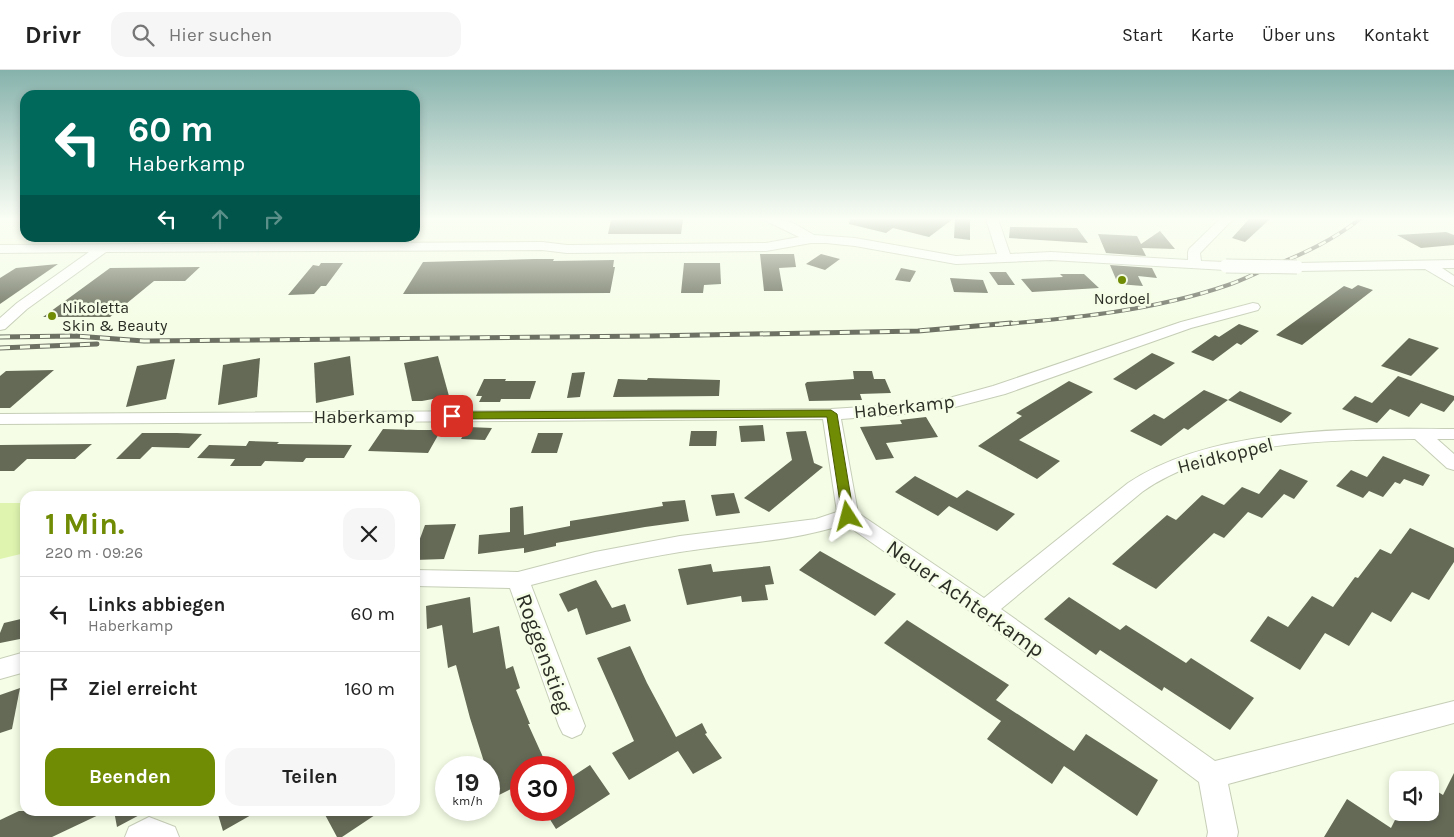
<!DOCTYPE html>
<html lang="de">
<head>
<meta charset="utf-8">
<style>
  body { margin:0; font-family:Karla,sans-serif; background:#f6f6f6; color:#222; height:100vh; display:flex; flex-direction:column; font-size:19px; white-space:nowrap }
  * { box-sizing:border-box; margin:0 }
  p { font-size:16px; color:#767676 }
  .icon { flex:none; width:28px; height:28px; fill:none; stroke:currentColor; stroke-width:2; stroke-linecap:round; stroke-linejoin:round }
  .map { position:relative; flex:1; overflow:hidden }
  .panel { position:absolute; left:20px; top:421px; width:400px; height:325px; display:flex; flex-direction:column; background:#fff; border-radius:15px; box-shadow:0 2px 8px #0003 }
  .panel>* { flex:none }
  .guide { position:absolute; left:20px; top:20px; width:400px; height:152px; border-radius:15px; box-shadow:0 2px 8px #0003; background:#00695c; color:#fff; overflow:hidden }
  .controls { position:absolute; left:1389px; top:701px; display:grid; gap:10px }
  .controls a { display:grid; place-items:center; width:50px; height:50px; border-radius:10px; background:#fff; box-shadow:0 2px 8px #0003; font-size:25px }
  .speed { position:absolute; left:435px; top:686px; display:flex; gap:10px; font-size:25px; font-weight:700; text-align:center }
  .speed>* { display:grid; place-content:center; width:65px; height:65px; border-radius:50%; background:#fff; box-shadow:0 2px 8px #0003; line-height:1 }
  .speed small { font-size:12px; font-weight:400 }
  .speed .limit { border:8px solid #d22; background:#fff; color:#111 }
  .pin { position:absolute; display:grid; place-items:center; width:42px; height:42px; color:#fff; margin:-21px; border-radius:10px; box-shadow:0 2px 8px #0006 }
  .me { position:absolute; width:55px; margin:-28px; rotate:351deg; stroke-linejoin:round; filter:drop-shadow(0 0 4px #0008) }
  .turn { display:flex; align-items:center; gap:18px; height:105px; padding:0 25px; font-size:22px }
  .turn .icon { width:65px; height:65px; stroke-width:2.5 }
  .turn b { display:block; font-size:35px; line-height:42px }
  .lanes { display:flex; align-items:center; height:48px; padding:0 25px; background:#0003; justify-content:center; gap:25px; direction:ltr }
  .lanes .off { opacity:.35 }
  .round { display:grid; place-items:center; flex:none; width:52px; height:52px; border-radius:15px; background:#f6f6f6 }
  .head { display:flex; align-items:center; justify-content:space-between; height:85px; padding:0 25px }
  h1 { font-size:30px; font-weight:700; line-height:38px; color:#708b04 }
  .action { display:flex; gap:10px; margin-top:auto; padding:10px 25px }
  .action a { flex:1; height:58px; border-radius:15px; background:#708b04; color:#fff; font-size:20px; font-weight:700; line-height:58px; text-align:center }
  .action a+a { background:#f6f6f6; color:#222 }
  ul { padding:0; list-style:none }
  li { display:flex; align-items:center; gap:15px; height:75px; padding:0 25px; border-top:1px solid #e0e0e0 }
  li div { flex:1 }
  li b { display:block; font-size:19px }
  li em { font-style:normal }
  header { display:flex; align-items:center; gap:30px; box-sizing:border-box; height:70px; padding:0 25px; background:#fff; border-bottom:1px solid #e0e0e0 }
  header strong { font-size:24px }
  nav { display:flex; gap:28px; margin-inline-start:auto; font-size:18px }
  .search { width:350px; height:45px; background:#f6f6f6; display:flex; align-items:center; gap:12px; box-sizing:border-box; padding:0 18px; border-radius:15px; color:#767676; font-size:19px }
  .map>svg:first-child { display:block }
  .green { fill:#dff5af }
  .building { fill:#646a56 }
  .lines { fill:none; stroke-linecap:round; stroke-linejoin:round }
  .minor-casing { stroke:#c6ceb7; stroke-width:2 }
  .minor { fill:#fff; fill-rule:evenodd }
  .rail-far1-casing { stroke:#6d7164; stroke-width:4 }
  .rail-casing { stroke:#6d7164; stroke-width:5 }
  .rail-far1 { stroke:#f5fde6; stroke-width:2.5; stroke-dasharray:8; stroke-linecap:butt }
  .rail { stroke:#f5fde6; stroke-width:3; stroke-dasharray:10; stroke-linecap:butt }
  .minor-bridge-casing { stroke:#c6ceb7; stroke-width:15; stroke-linecap:butt }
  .minor-bridge { stroke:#fff; stroke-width:13 }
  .route { fill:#708b04; stroke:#495a03 }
  .poi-dot { fill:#708b04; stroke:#f5fde6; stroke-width:2 }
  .labels { text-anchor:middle; stroke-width:5; stroke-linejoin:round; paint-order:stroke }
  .far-poi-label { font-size:16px; fill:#2b2e25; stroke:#f5fde6 }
  .street-label { font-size:19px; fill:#2b2e25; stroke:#f5fde6 }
  .near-street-label { font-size:22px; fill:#2b2e25; stroke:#f5fde6 }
</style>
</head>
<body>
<header>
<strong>Drivr</strong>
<div class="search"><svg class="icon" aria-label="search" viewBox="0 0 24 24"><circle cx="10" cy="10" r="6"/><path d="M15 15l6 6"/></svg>Hier suchen</div>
<nav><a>Start</a><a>Karte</a><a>Über uns</a><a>Kontakt</a></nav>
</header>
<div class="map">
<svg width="1454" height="767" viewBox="0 0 1454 767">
  <rect width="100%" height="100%" fill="#f5fde6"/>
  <path class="green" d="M25 433V483L0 489V433Z"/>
  <g class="building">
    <path d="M639 149H683L681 164H608L611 150Z"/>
    <path d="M850 149H953L929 167 893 158 886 163 849 154Z"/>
    <path d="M955 149H970V170L954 168Z"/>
    <path d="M1249 149H1270L1245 172 1232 168Z"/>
    <path d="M1010 157 1077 158 1088 173 1009 168Z"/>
    <path d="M1160 161 1175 179 1142 178 1146 186 1106 183 1098 164 1137 166 1141 174Z"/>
    <path d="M1446 162 1454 165V175L1421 178 1397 165Z"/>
    <path d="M760 184H794L796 197 779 198 783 221H764Z"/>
    <path d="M821 184 840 189 825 200 806 194Z"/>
    <path d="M535 189H554L553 191 614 190 613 197H615L610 223 403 224 423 192Z"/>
    <path d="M321 193H343L326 216H321L314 224 288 225 313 195 319 196Z"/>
    <path d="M684 193H720L721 214 704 215 703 223H681Z"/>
    <path d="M58 194 0 234V208L16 198Z"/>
    <path d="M1110 195 1152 198 1157 208 1138 206 1143 216 1118 214Z"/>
    <path d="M200 197 185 211H154L110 247H43L110 198Z"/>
    <path d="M901 198 916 201 910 212 895 210Z"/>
    <path d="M989 202H1006L1015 215H998Z"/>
    <path d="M1060 204H1084L1099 218 1032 222 1021 209 1063 207Z"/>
    <path d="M950 208 983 210 988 223 954 222Z"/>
    <path d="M1358 215 1373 220 1302 275 1276 265 1344 216 1352 219Z"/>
    <path d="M1239 254 1259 261 1241 275 1237 273 1213 291 1191 282 1215 265 1219 267Z"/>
    <path d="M1409 268 1439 278 1411 306 1381 296Z"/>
    <path d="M1152 283 1175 293 1136 320 1113 309Z"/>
    <path d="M350 286 354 325 316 333 314 293Z"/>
    <path d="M438 286 449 326 422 331H412L404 293Z"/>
    <path d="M260 288 257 327 218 335 223 295Z"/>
    <path d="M175 289 166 329 126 337 137 296Z"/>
    <path d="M54 300 10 338H0V306L6 301Z"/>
    <path d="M853 301H872L874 309H885L891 323 860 324 862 330 809 331 805 314 807 312 854 309Z"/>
    <path d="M585 302 580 327 567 328 572 303Z"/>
    <path d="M1398 306 1454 326V330L1444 342 1421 333 1409 347 1390 339 1377 353 1342 339 1355 326 1372 333Z"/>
    <path d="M648 308 720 310 719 326 613 327 618 309 647 310Z"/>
    <path d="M484 309H506L505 311H536L530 329H501L500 332H479L482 326H476Z"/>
    <path d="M1069 311 1093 322 1019 370 1060 391 1037 409 978 376 1022 346 1016 343Z"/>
    <path d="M1204 320 1228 330 1188 360 1184 358 1161 376 1130 361 1154 344 1164 349Z"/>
    <path d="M1240 321 1292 343 1281 353 1228 330Z"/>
    <path d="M926 347 938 367 886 373 894 388 876 390 860 357 902 354 900 350Z"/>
    <path d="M763 355 765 371 741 372 739 356Z"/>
    <path d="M468 357 492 358 485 370 461 369Z"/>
    <path d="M383 359 418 360H441L428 383 368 381Z"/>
    <path d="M691 361H717L716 376H689Z"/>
    <path d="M806 361 814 393 823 397 769 442 744 428 792 390 786 362Z"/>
    <path d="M142 363H177L202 364 189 378 152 377 140 389H116Z"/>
    <path d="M538 363H563L557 383H531Z"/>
    <path d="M249 371 279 372 277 374 352 375 344 388H306L303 392 265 391 261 396H230L235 389 197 388 209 375 246 376Z"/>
    <path d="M92 374 75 389H27L14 401H0V375Z"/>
    <path d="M1383 386 1430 405 1423 416 1404 409 1400 414 1395 412 1383 427 1369 421 1363 428 1336 416 1351 400 1367 407Z"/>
    <path d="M1280 399 1308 411 1294 429 1284 424 1262 448 1248 442 1224 468 1214 463 1156 519 1112 494 1167 445 1176 450 1202 425 1224 435 1242 417 1259 424Z"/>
    <path d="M915 406 957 428 967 420 1015 444 997 461 949 436 938 446 895 422Z"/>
    <path d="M734 423 740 443 716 446 711 425Z"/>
    <path d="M685 430 689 451 645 457 556 473V476L524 483V478L478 484 479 465 510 462V438L523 436 524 465 570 456V451L663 436 662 432Z"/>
    <path d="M456 454 444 489 415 490V482L425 455Z"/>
    <path d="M1410 458 1454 478V492L1429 530 1412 522 1391 552 1372 542 1349 576 1325 563 1300 600 1250 571 1268 546 1288 557 1312 526 1333 537 1355 507 1358 508 1380 479 1391 484Z"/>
    <path d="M820 481 857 502 896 524 875 546 799 500Z"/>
    <path d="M711 494 713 502 770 496 774 514 765 515 768 530 742 532 741 526 687 535 678 499Z"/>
    <path d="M596 510 612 538 625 534 631 551 586 565 577 538 568 542 559 524Z"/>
    <path d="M470 527 473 563 499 556 506 599 513 596 520 618 516 620 530 654H528L548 698H521V714L489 730V698H486L470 648 456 595 448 598 442 555 427 559 426 536Z"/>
    <path d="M1069 527 1120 560 1126 555 1186 593 1191 588 1254 628 1230 660 1164 617 1162 621 1100 580 1096 585 1044 549Z"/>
    <path d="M25 548V568L0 573V563L4 553Z"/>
    <path d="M907 550 1009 615 996 630 1074 681 1086 664 1158 710 1137 746 1064 696 1052 714 987 669 1001 651 884 573Z"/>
    <path d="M630 576 647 613 676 667 702 653 707 663 705 664 722 688 693 704 678 681 629 710 612 683 634 671 597 588Z"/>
    <path d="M20 618 12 659 0 663V625Z"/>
    <path d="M590 695 610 724 556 759 544 740H564V712Z"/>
    <path d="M1454 703V767H1324L1347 729 1391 758 1399 742H1430V717L1443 725Z"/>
    <path d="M19 741H107L52 767H0V750Z"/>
    <path d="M114 741H147L117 757Z"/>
    <path d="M217 741H258L223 761Z"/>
    <path d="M323 741H381L342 767H337Z"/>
  </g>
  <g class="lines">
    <g class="minor-casing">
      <g id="minor">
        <path d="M762 149H779L795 154 814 165 855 168 956 186 997 184 986 149H998L1010 184 1051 182 1188 190V182L1189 179 1220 149H1233L1200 183 1201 191 1226 192 1233 196 1226 200 1051 190 956 194 855 176 826 173H811L766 181 567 183 542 180 106 182 27 239 5 259 0 260V248L17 233 89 182 0 183V175L542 172 567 175 766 173 799 167Z"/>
        <path d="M1454 190V198H1442L1454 206V216L1425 199 1297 201 1290 197 1297 193Z"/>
        <path d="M1253 233 1258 234 1260 237 1258 240 1191 258 1005 324 955 337 895 345 841 349 858 443 984 528 1128 413C1213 356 1355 358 1454 359V369H1437L1454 384V400L1447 398 1415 369C1328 370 1216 370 1142 422L1001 539 1215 691 1454 631V653L1228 714 1238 762 1237 767H1207L1208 762 1199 712 977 546 845 454C792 472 735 473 680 482 630 490 580 502 531 515L585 656 581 664 572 668 563 664 559 656 510 518 415 516V500L518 502 595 482 680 466 816 449 837 442 823 349 0 354V344L831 339 895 335 949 328 993 316 1181 252Z"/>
        <path d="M25 582V602L0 609V589Z"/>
        <path d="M149 747 175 757 179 767H125L129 757Z"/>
      </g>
    </g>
    <use href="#minor" class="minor"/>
    <g class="rail-far1-casing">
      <path id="rail-far1" d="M995 255C1073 248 1153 241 1228 215 1243 210 1258 202 1273 196 1305 183 1333 170 1360 149"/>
    </g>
    <g class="rail-casing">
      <g id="rail">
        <path d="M0 267 75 266 144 271 650 266 918 261 1011 253"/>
        <path d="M0 278 97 274"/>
      </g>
    </g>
    <use href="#rail-far1" class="rail-far1"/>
    <use href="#rail" class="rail"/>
    <g class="minor-bridge-casing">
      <path id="minor-bridge" d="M1226 196 1297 197"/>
    </g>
    <use href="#minor-bridge" class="minor-bridge"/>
  </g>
  <linearGradient id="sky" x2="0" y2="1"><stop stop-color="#86b2ac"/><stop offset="0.58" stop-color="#fafef4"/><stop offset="1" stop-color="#fafef4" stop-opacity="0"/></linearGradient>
  <rect width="1454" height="256" fill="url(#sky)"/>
  <path class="route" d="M831 340 837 344 854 446 848 450 842 446 827 347 452 349 446 346 452 342Z"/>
  <g class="poi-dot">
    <circle cx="1122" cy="210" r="5"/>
    <circle cx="52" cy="246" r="5"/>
  </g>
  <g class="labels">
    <g class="far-poi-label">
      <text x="1122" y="234">Nordoel</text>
      <text x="62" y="243" text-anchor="start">Nikoletta<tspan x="62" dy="18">Skin &amp; Beauty</tspan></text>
    </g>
    <g class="street-label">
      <text transform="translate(904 336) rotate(-6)" y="7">Haberkamp</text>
      <text x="364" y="353">Haberkamp</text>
      <text transform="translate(1225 385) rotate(-14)" y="7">Heidkoppel</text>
    </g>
    <g class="near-street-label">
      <text transform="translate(966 528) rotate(35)" y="8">Neuer Achterkamp</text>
      <text transform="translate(545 583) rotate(70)" y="8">Roggenstieg</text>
    </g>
  </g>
</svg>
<div class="controls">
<a><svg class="icon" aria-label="sound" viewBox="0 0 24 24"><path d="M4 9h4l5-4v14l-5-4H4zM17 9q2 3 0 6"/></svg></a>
</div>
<div class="speed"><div>19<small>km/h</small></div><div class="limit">30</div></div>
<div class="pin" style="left:452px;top:346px;background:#d93025"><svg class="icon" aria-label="arrive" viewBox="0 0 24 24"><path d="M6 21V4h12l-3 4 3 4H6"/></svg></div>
<svg class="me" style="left:848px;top:446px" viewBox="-20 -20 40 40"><path d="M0-17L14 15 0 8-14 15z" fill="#708b04" stroke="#fff" stroke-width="4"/></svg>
<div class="guide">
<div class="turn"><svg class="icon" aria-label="left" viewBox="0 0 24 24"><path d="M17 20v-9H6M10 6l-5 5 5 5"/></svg><div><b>60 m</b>Haberkamp</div></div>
<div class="lanes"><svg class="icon" aria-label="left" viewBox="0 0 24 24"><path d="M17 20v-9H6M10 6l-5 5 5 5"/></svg><svg class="icon off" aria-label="ahead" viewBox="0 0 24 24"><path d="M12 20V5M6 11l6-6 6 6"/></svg><svg class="icon off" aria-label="right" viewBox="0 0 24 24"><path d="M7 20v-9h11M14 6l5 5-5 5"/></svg></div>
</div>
<section class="panel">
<div class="head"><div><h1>1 Min.</h1><p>220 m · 09:26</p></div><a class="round"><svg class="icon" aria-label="close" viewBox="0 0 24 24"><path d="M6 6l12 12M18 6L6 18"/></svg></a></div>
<ul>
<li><svg class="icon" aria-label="left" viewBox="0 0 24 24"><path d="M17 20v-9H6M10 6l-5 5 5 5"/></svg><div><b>Links abbiegen</b><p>Haberkamp</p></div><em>60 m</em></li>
<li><svg class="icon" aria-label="arrive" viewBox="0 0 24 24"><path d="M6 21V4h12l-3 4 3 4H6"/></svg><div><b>Ziel erreicht</b></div><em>160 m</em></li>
</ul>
<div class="action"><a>Beenden</a><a>Teilen</a></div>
</section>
</div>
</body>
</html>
